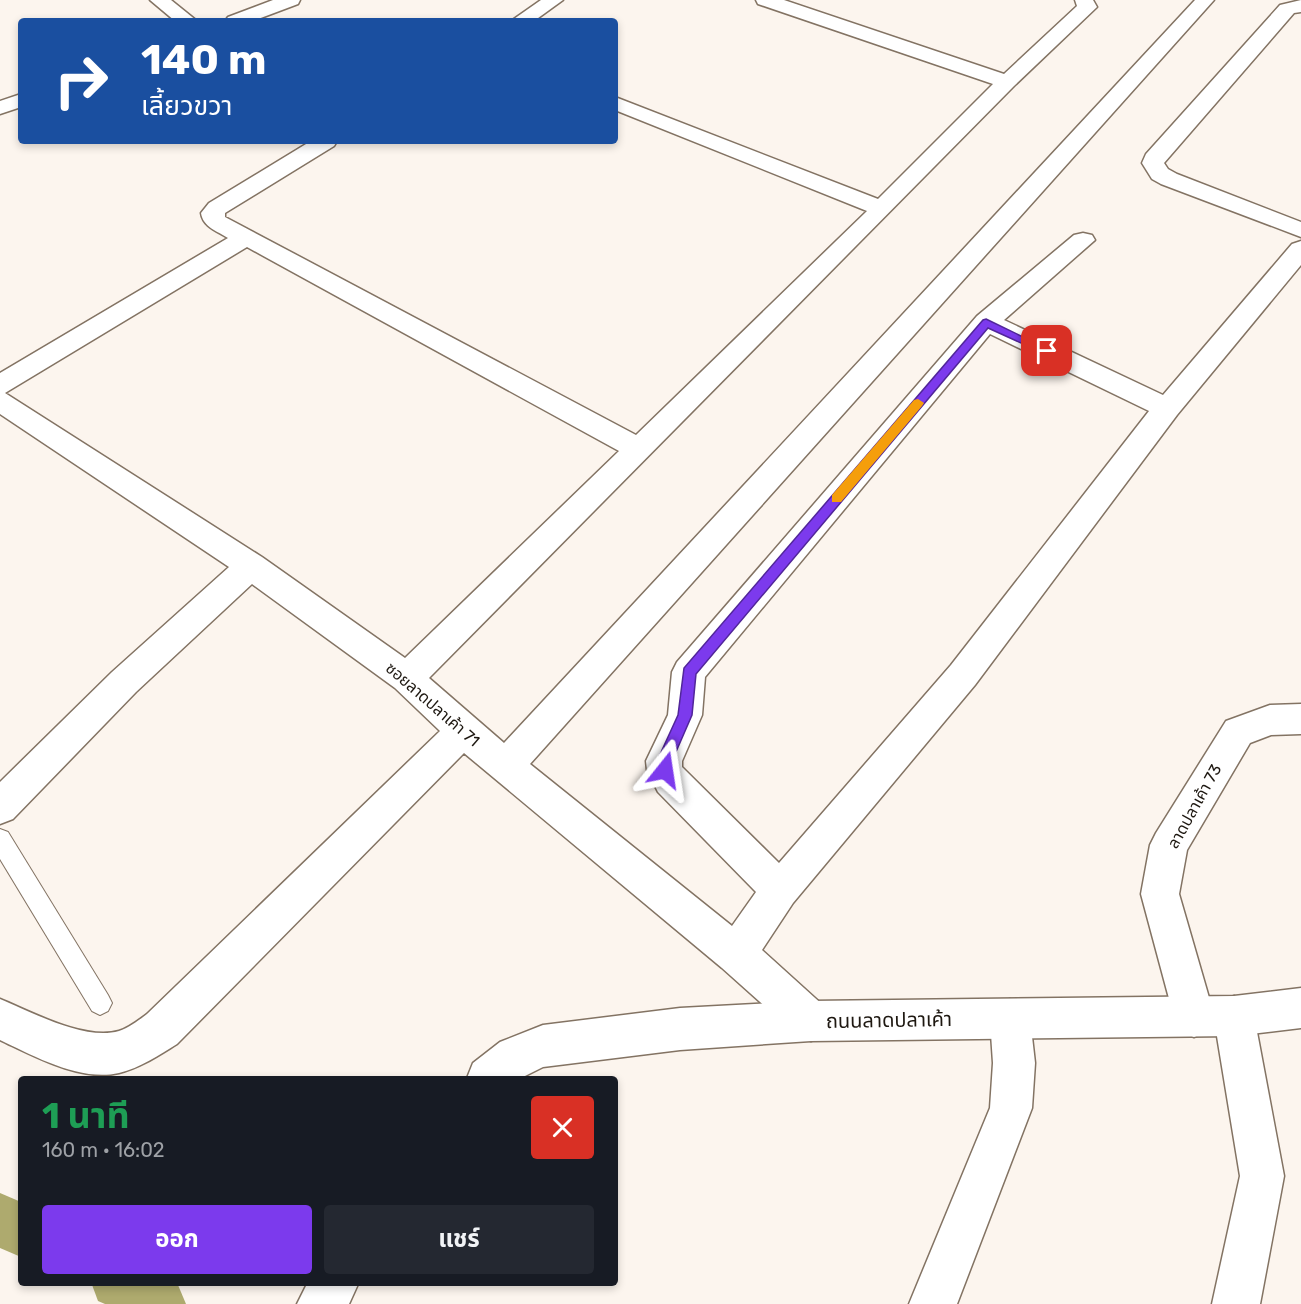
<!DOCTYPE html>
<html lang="th">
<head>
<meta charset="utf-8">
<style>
  body { margin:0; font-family:Rubik,"Noto Sans Thai",sans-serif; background:#242831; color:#f1f3f6; height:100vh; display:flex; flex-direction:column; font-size:22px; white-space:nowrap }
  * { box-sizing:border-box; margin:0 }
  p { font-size:20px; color:#9ea1a6 }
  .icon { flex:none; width:33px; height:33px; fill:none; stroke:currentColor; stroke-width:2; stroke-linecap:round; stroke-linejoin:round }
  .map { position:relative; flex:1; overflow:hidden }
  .sheet { position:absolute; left:18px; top:1076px; width:600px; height:210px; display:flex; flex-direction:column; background:#171b24; border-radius:6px; box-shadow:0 3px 9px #0003 }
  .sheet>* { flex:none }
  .hud { position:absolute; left:18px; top:18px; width:600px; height:126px; border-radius:6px; box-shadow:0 3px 9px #0003; background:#1a4fa0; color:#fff; overflow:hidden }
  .pin { position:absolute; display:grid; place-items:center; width:51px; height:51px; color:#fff; margin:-26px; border-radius:12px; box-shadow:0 3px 9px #0006 }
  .me { position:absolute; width:66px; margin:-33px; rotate:15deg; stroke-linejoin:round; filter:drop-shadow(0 0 4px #0008) }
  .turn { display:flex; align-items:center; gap:21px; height:126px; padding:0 24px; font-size:27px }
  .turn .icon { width:78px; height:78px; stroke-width:2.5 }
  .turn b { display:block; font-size:42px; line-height:51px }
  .round { display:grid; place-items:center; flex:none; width:63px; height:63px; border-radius:6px; background:#242831 }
  .head { display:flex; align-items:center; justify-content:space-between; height:102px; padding:0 24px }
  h1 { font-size:36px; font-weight:700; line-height:45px; color:#1e9e55 }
  .action { display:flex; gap:12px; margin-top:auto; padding:12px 24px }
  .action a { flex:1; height:69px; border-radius:6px; background:#7c3aed; color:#fff; font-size:24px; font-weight:700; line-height:69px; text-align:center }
  .action a+a { background:#242831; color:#f1f3f6 }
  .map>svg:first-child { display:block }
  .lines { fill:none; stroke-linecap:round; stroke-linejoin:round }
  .canal { fill:#aeaa6e; fill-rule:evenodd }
  .service-casing { stroke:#837363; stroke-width:2 }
  .minor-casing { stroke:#837363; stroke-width:3 }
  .secondary-casing { stroke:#837363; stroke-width:3 }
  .service { fill:#fff; fill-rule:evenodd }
  .minor { fill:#fff; fill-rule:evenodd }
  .secondary { fill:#fff; fill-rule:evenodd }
  .route { fill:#7c3aed; stroke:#51269a; stroke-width:1.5 }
  .slow { fill:#f59e0b }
  .labels { text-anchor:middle; stroke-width:4.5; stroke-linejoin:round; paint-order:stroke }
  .street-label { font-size:16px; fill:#1e1811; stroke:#fff }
  .near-street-label { font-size:20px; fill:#1e1811; stroke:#fff }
</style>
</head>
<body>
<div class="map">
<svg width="1301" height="1304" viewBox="0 0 1301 1304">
  <rect width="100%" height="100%" fill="#fcf5ee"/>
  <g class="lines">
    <g class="canal">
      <path d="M0 1193 21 1202V1257L0 1248Z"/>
      <path d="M91 1282H173L178 1285 186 1304H105L98 1301Z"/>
    </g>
    <g class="service-casing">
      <path id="service" d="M0 829 8 832 108 995 112 1003 108 1011 100 1015 92 1011 0 859Z"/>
    </g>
    <g class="minor-casing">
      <g id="minor">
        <path d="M150 0H171L197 21H175Z"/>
        <path d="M273 0H300L298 4 253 21H225L228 17Z"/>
        <path d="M541 0H563L534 21H511Z"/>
        <path d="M756 0H784L1004 74 1077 6 1075 0H1093L1097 7 1014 86 429 678 504 743 1195 0H1214L530 764 732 926 756 892 658 792 647 770 646 761 668 715 672 672 677 662 977 316 1074 235 1083 233 1092 235 1095 240 1004 320 1163 395 1292 244 1301 241V265L1177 415 975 685 793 903 762 950 825 1007 831 1021 825 1035 811 1041 797 1035 722 968 464 753 177 1044C159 1055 140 1068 119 1073 80 1082 34 1056 0 1040V999C32 1012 84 1041 119 1031 129 1028 139 1020 147 1014L440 731 395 688 252 584 136 692 13 819 0 824V782L112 672 229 567 0 414V373L228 238C217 231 203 227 201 213L209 203 311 141H337L334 146 225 213V217L636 435 867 211 615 110V97L878 199 993 84 758 4ZM247 247 619 451 405 658 262 557 5 393ZM990 334 1149 411 951 665 779 863 682 767V761L702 715 705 677Z"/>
        <path d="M1301 0V12L1294 13 1164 163 1168 169 1177 174 1301 222V237L1161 184 1152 179 1142 163 1146 154 1280 5Z"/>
        <path d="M21 94V107L0 114V101Z"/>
        <path d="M1301 704V734L1271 735 1250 743 1187 850 1179 894 1214 1015 1220 1002 1234 996 1248 1002 1254 1016 1284 1176 1260 1304H1212L1240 1176 1214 1018 1208 1031 1194 1037 1180 1031 1174 1017 1141 894 1150 845 1156 833 1226 721 1270 705Z"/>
        <path d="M1010 999 1024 1005 1030 1019 1035 1063 1032 1108 957 1304H909L990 1108 993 1063 990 1019 996 1005Z"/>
      </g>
    </g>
    <g class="secondary-casing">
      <g id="secondary">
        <path d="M1301 988V1028L1234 1036 811 1041 680 1050 543 1067 521 1078H467L473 1063 500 1042 543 1025 680 1008 811 1001 1234 996Z"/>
        <path d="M308 1282H359L349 1304H297Z"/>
      </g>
    </g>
    <use href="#service" class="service"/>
    <use href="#minor" class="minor"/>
    <use href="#secondary" class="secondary"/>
  </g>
  <path class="route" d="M986 319 1052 351 1051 353H1043L988 328 696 674 692 715 672 761 673 770 671 775 665 777 660 775 657 761 678 715 684 668 983 320Z"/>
  <path class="slow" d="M918 399 924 403 922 406 841 502H832V495L914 400Z"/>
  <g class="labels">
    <g class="street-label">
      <text transform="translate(433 704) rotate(41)" y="6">ซอยลาดปลาเค้า 71</text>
      <text transform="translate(1194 806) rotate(-61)" y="6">ลาดปลาเค้า 73</text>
    </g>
    <g class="near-street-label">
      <text transform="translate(889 1020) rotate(-1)" y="7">ถนนลาดปลาเค้า</text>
    </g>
  </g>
</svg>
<div class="pin" style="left:1047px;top:351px;background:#d93025"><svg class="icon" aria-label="arrive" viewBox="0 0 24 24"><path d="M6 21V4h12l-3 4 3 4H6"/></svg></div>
<svg class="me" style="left:665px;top:770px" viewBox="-20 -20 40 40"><path d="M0-17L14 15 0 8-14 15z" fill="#7c3aed" stroke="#fff" stroke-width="4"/></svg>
<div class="hud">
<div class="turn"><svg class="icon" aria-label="right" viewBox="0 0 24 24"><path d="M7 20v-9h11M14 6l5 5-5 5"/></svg><div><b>140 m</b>เลี้ยวขวา</div></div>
</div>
<section class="sheet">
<div class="head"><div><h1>1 นาที</h1><p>160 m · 16:02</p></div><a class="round" style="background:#d93025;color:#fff"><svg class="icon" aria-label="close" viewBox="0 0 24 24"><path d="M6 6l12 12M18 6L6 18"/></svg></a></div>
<div class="action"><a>ออก</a><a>แชร์</a></div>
</section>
</div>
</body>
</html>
